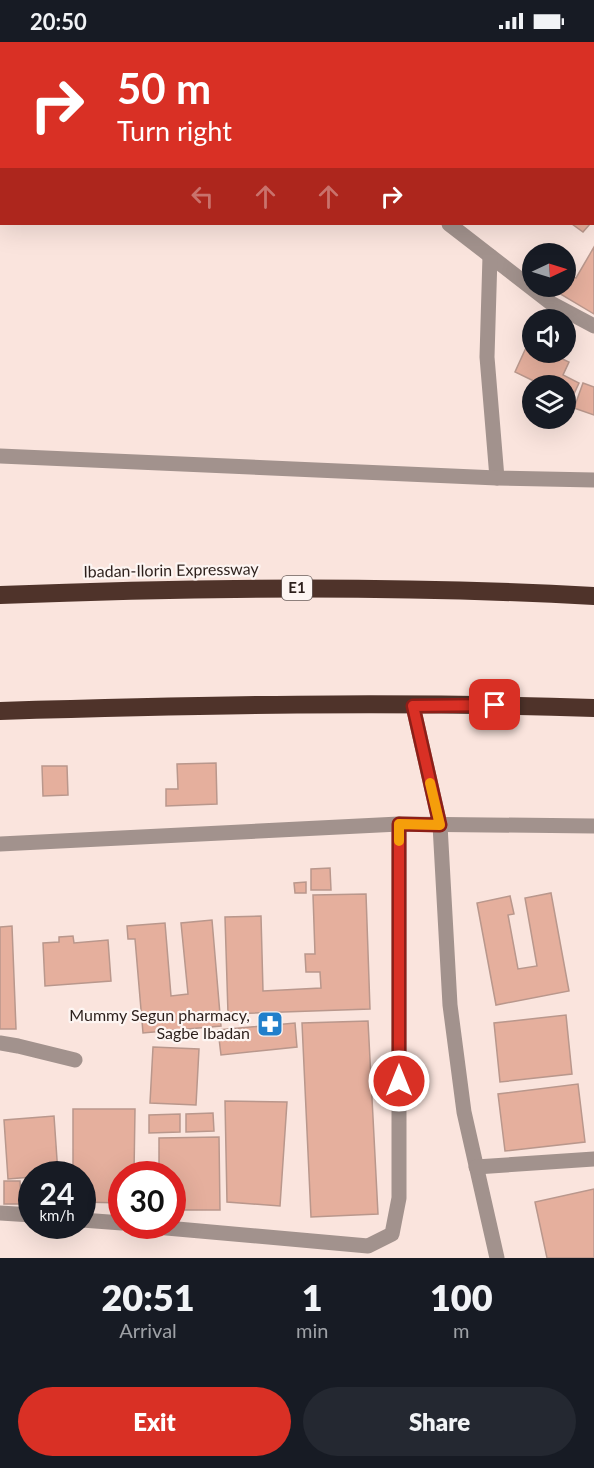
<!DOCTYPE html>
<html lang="en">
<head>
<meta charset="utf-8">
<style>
  body { margin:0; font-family:Lato,sans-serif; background:#242831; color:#f1f3f6; height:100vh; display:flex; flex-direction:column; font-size:22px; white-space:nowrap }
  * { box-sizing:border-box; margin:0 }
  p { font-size:20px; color:#9ea1a6 }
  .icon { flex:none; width:33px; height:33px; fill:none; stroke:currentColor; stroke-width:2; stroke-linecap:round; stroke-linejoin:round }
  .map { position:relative; height:1216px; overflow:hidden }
  .sheet { display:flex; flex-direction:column; background:#171b24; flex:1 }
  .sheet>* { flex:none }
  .hud { position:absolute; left:0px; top:0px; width:594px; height:183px; box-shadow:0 6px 24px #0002; background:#d93025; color:#fff; overflow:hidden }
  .needle { width:39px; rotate:86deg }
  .buttons { position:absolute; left:522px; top:201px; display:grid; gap:12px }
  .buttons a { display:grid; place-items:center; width:54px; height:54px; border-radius:50%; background:#171b24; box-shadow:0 6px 24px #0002; font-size:30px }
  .speed { position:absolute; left:18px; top:1119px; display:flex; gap:12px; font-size:30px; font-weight:700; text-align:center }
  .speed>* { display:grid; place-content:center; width:78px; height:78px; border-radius:50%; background:#171b24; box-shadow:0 6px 24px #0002; line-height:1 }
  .speed small { font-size:15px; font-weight:400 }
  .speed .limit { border:9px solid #d22; background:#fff; color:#111 }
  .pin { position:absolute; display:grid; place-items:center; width:51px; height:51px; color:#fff; margin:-26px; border-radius:12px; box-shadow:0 3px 9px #0006 }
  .me { position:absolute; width:66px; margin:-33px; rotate:0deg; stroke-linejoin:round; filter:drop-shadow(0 0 4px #0008) }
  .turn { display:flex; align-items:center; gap:21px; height:126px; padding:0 18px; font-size:27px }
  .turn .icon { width:78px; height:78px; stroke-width:2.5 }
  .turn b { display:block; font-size:42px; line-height:51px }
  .lanes { display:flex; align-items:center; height:57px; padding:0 18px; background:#0003; justify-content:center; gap:30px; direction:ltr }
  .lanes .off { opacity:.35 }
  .eta { display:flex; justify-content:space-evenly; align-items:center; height:102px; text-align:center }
  .eta b { font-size:36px; font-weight:800; line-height:42px }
  .cta { display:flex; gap:12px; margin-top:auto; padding:12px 18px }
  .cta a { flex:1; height:69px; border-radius:36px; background:#d93025; color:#fff; font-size:24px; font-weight:800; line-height:69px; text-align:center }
  .cta a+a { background:#242831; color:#f1f3f6 }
  .status { display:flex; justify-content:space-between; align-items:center; height:42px; padding:0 30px; background:#171b24; direction:ltr }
  .status svg { height:16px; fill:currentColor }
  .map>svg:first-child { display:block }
  .building { fill:#e5af9d; stroke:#b9978c; stroke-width:1.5 }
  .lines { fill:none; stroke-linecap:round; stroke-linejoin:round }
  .minor { stroke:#a2928d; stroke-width:15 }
  .highway { stroke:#4f332a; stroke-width:18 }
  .route-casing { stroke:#8d1f18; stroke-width:15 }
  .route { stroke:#d93025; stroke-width:10 }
  .slow { stroke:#f59e0b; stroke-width:10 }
  .labels { text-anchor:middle; stroke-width:4.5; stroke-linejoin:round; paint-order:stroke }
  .shield { fill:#fdf5f2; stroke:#6b5f5c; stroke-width:1.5 }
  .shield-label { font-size:15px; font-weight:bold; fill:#2c1f1b }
  .street-label { font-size:16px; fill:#2c1f1b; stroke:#fdf5f2 }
  .poi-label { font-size:16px; fill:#2c1f1b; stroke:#fdf5f2; text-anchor:end }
</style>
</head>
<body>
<div class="status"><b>20:50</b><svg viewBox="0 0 49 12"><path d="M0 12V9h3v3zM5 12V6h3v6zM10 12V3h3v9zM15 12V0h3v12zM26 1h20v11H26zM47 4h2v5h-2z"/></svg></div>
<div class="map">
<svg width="594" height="1216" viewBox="0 0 594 1216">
  <rect width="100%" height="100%" fill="#fae4dd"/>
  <g class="building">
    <path d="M311 0H393L391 2Z"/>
    <path d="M543 0H594V48L592 2H542Z"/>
    <path d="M572 182H590L583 190Z"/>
    <path d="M594 205V272L557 250 560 244H566V236L568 232 576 236Z"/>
    <path d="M529 299 532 301V310H537L535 313 546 318 550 311 569 320 563 333 579 341 572 356 566 353V344H544L515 330Z"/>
    <path d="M583 341 594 345V373L574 366Z"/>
    <path d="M216 721 217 762 166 764V747H178L177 722Z"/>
    <path d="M42 724H67L68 753 43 754Z"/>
    <path d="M330 826 331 848H311V827Z"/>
    <path d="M306 840V851H295L294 841Z"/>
    <path d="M551 851 569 949 496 963 477 861 510 854 514 872 508 873 518 927 537 924 525 856Z"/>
    <path d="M366 852 370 967 228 972 225 875 261 874 263 949 321 946 320 930H306L305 912H315L313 853Z"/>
    <path d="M212 878 221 984 143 991 135 897H128L127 884 165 881 171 954 188 952 181 881Z"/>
    <path d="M12 884 16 987H0V885Z"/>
    <path d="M73 894 74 901 108 898 111 939 45 944 43 901 59 900V895Z"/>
    <path d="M566 973 572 1032 500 1040 494 981Z"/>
    <path d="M368 979 378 1172 311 1175 302 981Z"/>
    <path d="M295 981 297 1005 221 1013 218 988Z"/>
    <path d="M153 1005 199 1007 196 1063 150 1061Z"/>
    <path d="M578 1042 585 1100 505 1109 498 1052Z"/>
    <path d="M225 1059 287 1060 280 1164 227 1160Z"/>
    <path d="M73 1067H135L134 1132H122V1161L82 1160V1132H73Z"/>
    <path d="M213 1071 214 1089 186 1090V1072Z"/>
    <path d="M180 1072V1090L149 1091V1073Z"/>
    <path d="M54 1074 58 1132H32V1135L8 1137 4 1078Z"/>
    <path d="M219 1095 220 1168H172V1132H159V1096Z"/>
    <path d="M4 1139H20L21 1162H4Z"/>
    <path d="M594 1147V1216H547L535 1160Z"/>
  </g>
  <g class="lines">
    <g class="minor">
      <path d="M233 0 235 2"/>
      <path d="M419 2 422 0"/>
      <path d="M449 182 551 261 594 284"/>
      <path d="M490 214 487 315 497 436"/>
      <path d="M0 414 497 436 594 438"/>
      <path d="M413 664 440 783 450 963 464 1070 497 1216"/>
      <path d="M0 802 399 782 594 784"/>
      <path d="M0 1001 18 1004 75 1018"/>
      <path d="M476 1125 594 1117"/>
      <path d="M0 1171 32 1173"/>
      <path d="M82 1178 122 1181"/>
      <path d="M144 1184 368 1204 392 1192 399 1156V782"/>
    </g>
    <g class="highway">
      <path d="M0 553C198 545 396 543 594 554"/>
      <path d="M0 669C198 663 396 659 594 666"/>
    </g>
  </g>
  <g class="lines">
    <g class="route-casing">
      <path id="route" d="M399 1039V782L440 783 413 664 495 663"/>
    </g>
    <use href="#route" class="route"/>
    <path class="slow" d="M399 799V782L440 783 430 741"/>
  </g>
  <defs>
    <g id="pharmacy-square" transform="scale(1.35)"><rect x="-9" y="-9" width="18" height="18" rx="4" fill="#217fcb" stroke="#fdf5f2"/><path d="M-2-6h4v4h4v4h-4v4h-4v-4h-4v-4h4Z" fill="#fff"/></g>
  </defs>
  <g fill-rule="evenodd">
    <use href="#pharmacy-square" x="270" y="982"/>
  </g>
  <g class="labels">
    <rect class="shield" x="282" y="534" width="30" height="24" rx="4.5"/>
    <g class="shield-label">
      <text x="297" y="551">E1</text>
    </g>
    <g class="street-label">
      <text transform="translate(171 528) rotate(-1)" y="6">Ibadan-Ilorin Expressway</text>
    </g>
    <g class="poi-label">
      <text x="250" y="979">Mummy Segun pharmacy,<tspan x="250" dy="18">Sagbe Ibadan</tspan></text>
    </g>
  </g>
</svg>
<div class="buttons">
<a><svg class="needle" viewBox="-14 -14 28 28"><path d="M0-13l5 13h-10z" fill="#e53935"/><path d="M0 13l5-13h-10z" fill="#9ea1a6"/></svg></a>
<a><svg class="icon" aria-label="sound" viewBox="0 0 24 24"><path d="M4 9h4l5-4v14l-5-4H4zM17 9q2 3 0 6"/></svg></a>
<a><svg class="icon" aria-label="layers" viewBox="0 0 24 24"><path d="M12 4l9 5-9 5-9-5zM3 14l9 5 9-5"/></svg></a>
</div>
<div class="speed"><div>24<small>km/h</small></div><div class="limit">30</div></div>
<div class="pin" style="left:495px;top:663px;background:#d93025"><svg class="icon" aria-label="arrive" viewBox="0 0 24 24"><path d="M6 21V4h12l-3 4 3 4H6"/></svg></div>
<svg class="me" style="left:399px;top:1039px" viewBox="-20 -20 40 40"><circle r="17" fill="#d93025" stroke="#fff" stroke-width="3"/><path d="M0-11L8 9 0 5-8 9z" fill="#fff"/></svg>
<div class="hud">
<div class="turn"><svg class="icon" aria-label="right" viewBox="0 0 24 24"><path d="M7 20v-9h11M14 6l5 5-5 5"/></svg><div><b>50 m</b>Turn right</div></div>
<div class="lanes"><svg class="icon off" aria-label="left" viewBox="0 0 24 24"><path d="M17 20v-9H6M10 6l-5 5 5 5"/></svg><svg class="icon off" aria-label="ahead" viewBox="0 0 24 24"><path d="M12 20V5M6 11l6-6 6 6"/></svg><svg class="icon off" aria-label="ahead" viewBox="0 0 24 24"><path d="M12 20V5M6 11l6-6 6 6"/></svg><svg class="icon" aria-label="right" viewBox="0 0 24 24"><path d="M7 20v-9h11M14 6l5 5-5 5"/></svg></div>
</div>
</div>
<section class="sheet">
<div class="eta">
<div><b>20:51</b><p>Arrival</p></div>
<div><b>1</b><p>min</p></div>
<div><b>100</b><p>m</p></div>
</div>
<div class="cta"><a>Exit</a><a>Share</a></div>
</section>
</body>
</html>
